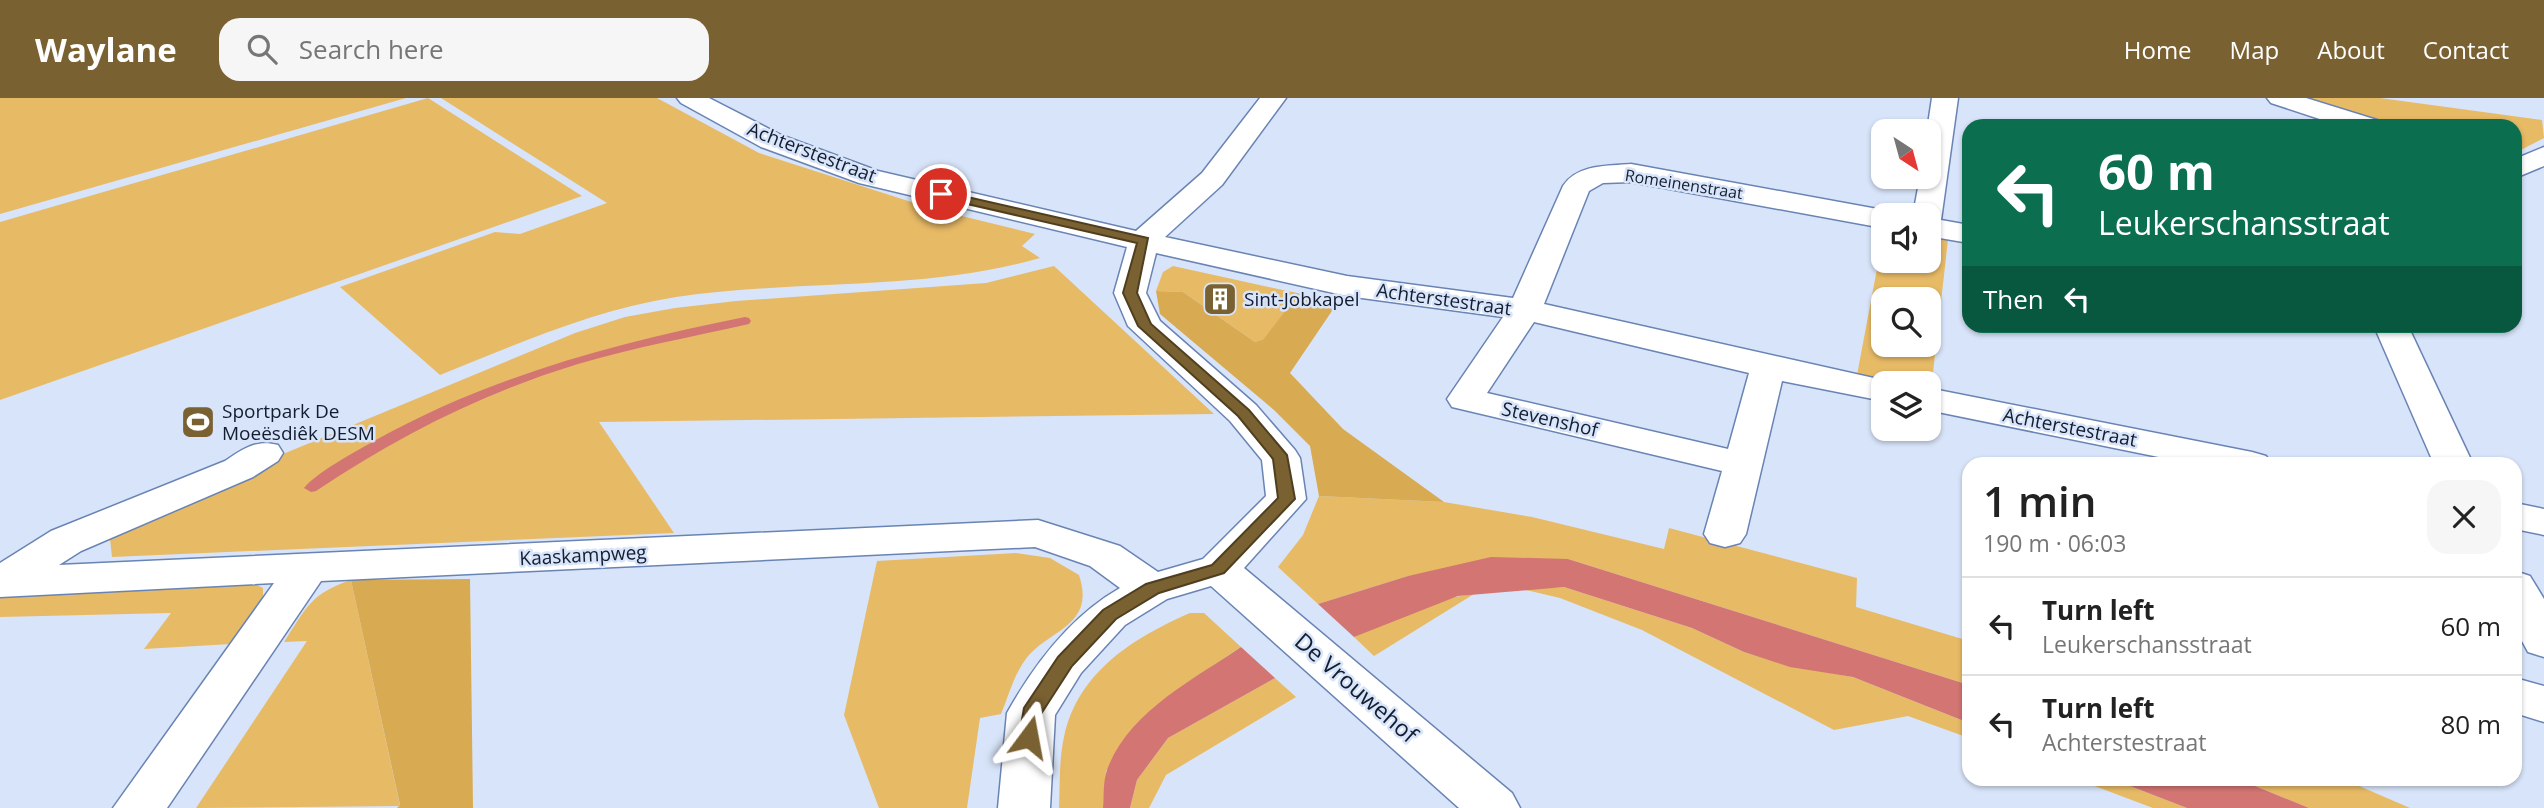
<!DOCTYPE html>
<html lang="en">
<head>
<meta charset="utf-8">
<style>
  body { margin:0; font-family:"Open Sans",sans-serif; background:#f6f6f6; color:#222; height:100vh; display:flex; flex-direction:column; font-size:26px; white-space:nowrap }
  * { box-sizing:border-box; margin:0 }
  p { font-size:23px; color:#767676 }
  .icon { flex:none; width:38px; height:38px; fill:none; stroke:currentColor; stroke-width:2; stroke-linecap:round; stroke-linejoin:round }
  .map { position:relative; flex:1; overflow:hidden }
  .panel { position:absolute; left:1962px; top:359px; width:560px; height:329px; display:flex; flex-direction:column; background:#fff; border-radius:21px; box-shadow:0 2px 5px #0004 }
  .panel>* { flex:none }
  .hud { position:absolute; left:1962px; top:21px; width:560px; height:214px; border-radius:21px; box-shadow:0 2px 5px #0004; background:#0b6e4f; color:#fff; overflow:hidden }
  .needle { width:46px; rotate:144deg }
  .tools { position:absolute; left:1871px; top:21px; display:grid; gap:14px }
  .tools a { display:grid; place-items:center; width:70px; height:70px; border-radius:14px; background:#fff; box-shadow:0 2px 5px #0004; font-size:35px }
  .pin { position:absolute; display:grid; place-items:center; width:60px; height:60px; color:#fff; margin:-30px; border:4px solid #fff; border-radius:50%; box-shadow:0 2px 7px #0007 }
  .me { position:absolute; width:77px; margin:-38px; rotate:13deg; stroke-linejoin:round; filter:drop-shadow(0 0 5px #0008) }
  .turn { display:flex; align-items:center; gap:24px; height:147px; padding:0 21px; font-size:32px }
  .turn .icon { width:91px; height:91px; stroke-width:2.5 }
  .turn b { display:block; font-size:49px; line-height:60px }
  .then { display:flex; align-items:center; height:66px; padding:0 21px; background:#0003; gap:14px; font-size:26px }
  .round { display:grid; place-items:center; flex:none; width:74px; height:74px; border-radius:21px; background:#f6f6f6 }
  .head { display:flex; align-items:center; justify-content:space-between; height:119px; padding:0 21px }
  h1 { font-size:42px; font-weight:600; line-height:52px }
  ul { padding:0; list-style:none }
  li { display:flex; align-items:center; gap:21px; height:98px; padding:0 21px; border-top:2px solid #e0e0e0 }
  li div { flex:1 }
  li b { display:block; font-size:26px }
  li em { font-style:normal }
  header { display:flex; align-items:center; gap:42px; box-sizing:border-box; height:98px; padding:0 35px; background:#7a6132; color:#fff }
  header strong { font-size:33px }
  nav { display:flex; gap:38px; margin-inline-start:auto; font-size:24px }
  .search { width:490px; height:63px; background:#f6f6f6; display:flex; align-items:center; gap:18px; box-sizing:border-box; padding:0 24px; border-radius:21px; color:#767676; font-size:26px }
  .map>svg:first-child { display:block }
  .green { fill:#e7ba66; fill-rule:evenodd }
  .forest { fill:#d8aa52 }
  .water { fill:#d37573 }
  .lines { fill:none; stroke-linecap:round; stroke-linejoin:round }
  .stream { fill:#d37573; fill-rule:evenodd }
  .minor-casing { stroke:#6984b4; stroke-width:3 }
  .minor { fill:#fff; fill-rule:evenodd }
  .route { fill:#7a6132; stroke:#4f3f20; stroke-width:2 }
  .labels { text-anchor:middle; stroke-width:5; stroke-linejoin:round; paint-order:stroke }
  .far-street-label { font-size:16px; fill:#131d30; stroke:#d8e4f9 }
  .street-label { font-size:19px; fill:#131d30; stroke:#d8e4f9 }
  .poi-label { font-size:19px; fill:#131d30; stroke:#d8e4f9; text-anchor:start }
  .near-street-label { font-size:23px; fill:#131d30; stroke:#d8e4f9 }
</style>
</head>
<body>
<header>
<strong>Waylane</strong>
<div class="search"><svg class="icon" aria-label="search" viewBox="0 0 24 24"><circle cx="10" cy="10" r="6"/><path d="M15 15l6 6"/></svg>Search here</div>
<nav><a>Home</a><a>Map</a><a>About</a><a>Contact</a></nav>
</header>
<div class="map">
<svg width="2544" height="710" viewBox="0 0 2544 710">
  <rect width="100%" height="100%" fill="#d8e4f9"/>
  <g class="green">
    <path d="M0 0H406L0 116Z"/>
    <path d="M428 0 582 98 0 302V124Z"/>
    <path d="M441 0H657L759 55 933 111 1035 136 1022 148 1040 160C922 194 797 181 676 199 593 212 518 246 440 277L340 189 495 134 520 136 607 105Z"/>
    <path d="M2301 0H2380L2542 22 2544 40 2515 55V28H2399Z"/>
    <path d="M1929 130 1949 133 1931 292 1928 285H1896L1857 277 1883 139V163H1928ZM1883 201H1928V247H1883Z"/>
    <path d="M1054 168 1214 316 599 324 674 435 112 459 110 441 131 426 271 361 575 235 625 219 675 210 736 203 986 185Z"/>
    <path d="M1173 168 1292 194V204L1263 243 1255 244 1183 194 1156 193 1163 174Z"/>
    <path d="M1319 398 1444 404 1532 419 1664 451 1669 430 1857 480 1856 509 1969 543V587L1568 461 1408 478 1318 506 1278 469 1303 437Z"/>
    <path d="M1016 455 1050 460 1079 477C1097 531 1044 531 1023 565 1013 580 1008 600 1001 616L980 620 967 710H879L844 617 877 463Z"/>
    <path d="M247 482 263 490V506L231 546 144 551 171 515 0 519V493Z"/>
    <path d="M351 482 400 708 196 710 307 543 284 544C307 509 310 496 351 482Z"/>
    <path d="M1564 489 1692 530 1744 554 1786 567 1853 579 1969 625V640L1908 618 1834 632 1642 532 1560 500 1522 491Z"/>
    <path d="M1474 496 1374 558 1354 539C1392 522 1432 501 1474 496Z"/>
    <path d="M1190 515H1204L1241 549 1178 591 1106 673 1103 710H1059C1060 687 1059 661 1064 639 1078 574 1133 540 1190 515Z"/>
    <path d="M1275 580 1296 599 1166 677 1149 710H1130L1137 682 1168 640Z"/>
    <path d="M2076 681H2112L2187 710H2153Z"/>
    <path d="M2238 681H2343L2410 710H2309Z"/>
  </g>
  <g class="forest">
    <path d="M1156 193 1183 194 1255 244 1263 242 1292 204V194L1338 204 1290 275 1343 331 1444 404 1319 398 1310 348 1274 312 1160 216Z"/>
    <path d="M470 481 473 710H397L400 707 351 482Z"/>
  </g>
  <g class="water">
    <path d="M1491 459 1568 461 1969 587V625L1853 579 1790 569 1744 554 1692 530 1564 489 1458 498 1354 539 1318 506 1408 478Z"/>
    <path d="M1241 549 1275 580 1168 640 1137 682 1130 710H1103C1104 698 1103 683 1107 672 1128 614 1193 582 1241 549Z"/>
    <path d="M2112 681H2238L2309 710H2187Z"/>
  </g>
  <g class="lines">
    <path class="stream" d="M745 219 749 220 751 223 749 226C692 239 635 249 578 266 483 295 398 338 316 393L311 394 304 390C317 374 355 354 374 343 490 278 616 245 745 219Z"/>
    <g class="minor-casing">
      <g id="minor">
        <path d="M677 0H709L781 37 878 73 1136 133 1202 75 1260 0H1286L1222 87 1165 139 1347 178 1513 200 1563 88C1577 66 1608 68 1631 66L1883 112 1895 117H1883V130L1631 84 1603 85 1589 93 1544 206 1896 285H1883V303L1782 283 1746 436 1740 445 1725 449 1710 445 1704 436 1722 373 1452 309 1447 301 1503 219 1347 198 1156 155 1146 195 1160 223 1256 307 1295 352 1300 360 1306 401 1244 470 1512 695 1520 710H1459L1211 488 1167 501 1125 527 1081 575 1055 617 1050 710H998L1007 615C1035 565 1071 518 1120 490L1090 468 1035 449 321 483 167 710H113L274 485 0 499V465L51 433 225 363C243 351 256 341 278 347L283 355 278 363 253 379 81 453 59 467 1038 422 1120 448 1158 474 1203 461 1266 398 1262 362 1230 323 1128 228 1114 195 1127 149 859 85 761 49 681 5ZM1534 224 1749 275 1728 351 1487 295Z"/>
        <path d="M1932 0H1958L1941 122 1969 127V145L1928 138V117H1913L1920 79H1928L1927 33Z"/>
        <path d="M2267 0H2306L2377 22 2381 28H2341L2271 5Z"/>
        <path d="M2544 49V68L2515 80V61Z"/>
        <path d="M2374 228H2408L2473 366H2434Z"/>
        <path d="M1928 290 2252 354 2266 358 2271 366H2193L1928 312Z"/>
        <path d="M2515 405 2544 411V437L2515 431Z"/>
        <path d="M2515 473 2530 478 2544 501V559L2528 554 2515 530Z"/>
        <path d="M2515 580 2544 588V624L2515 615Z"/>
      </g>
    </g>
    <use href="#minor" class="minor"/>
  </g>
  <path class="route" d="M941 93 1148 140 1137 195 1151 226 1249 312 1287 357 1295 401 1292 404 1224 475 1159 495 1116 521 1072 568 1041 616 1036 644H1022L1019 639 1024 610 1058 559 1103 512 1146 486 1212 467 1278 400 1273 361 1238 318 1138 228 1123 195 1137 145 937 99 935 96Z"/>
  <defs>
    <g id="building-square" transform="scale(1.75)"><rect x="-9" y="-9" width="18" height="18" rx="4" fill="#7a6132" stroke="#d8e4f9"/><path d="M-4-6H4V6H1V3H-1V6H-4ZM-2.5-4.3h1.7v1.8h-1.7ZM.8-4.3h1.7v1.8H.8ZM-2.5-1h1.7V.8h-1.7ZM.8-1h1.7V.8H.8Z" fill="#fff"/></g>
    <g id="stadium-square" transform="scale(1.75)"><rect x="-9" y="-9" width="18" height="18" rx="4" fill="#7a6132" stroke="#d8e4f9"/><path d="M0-5a6.5 5 0 1 0 0 10a6.5 5 0 1 0 0-10ZM-3.5-1.8h7v3.6h-7Z" fill="#fff"/></g>
  </defs>
  <g fill-rule="evenodd">
    <use href="#building-square" x="1220" y="201"/>
    <use href="#stadium-square" x="198" y="324"/>
  </g>
  <g class="labels">
    <g class="far-street-label">
      <text transform="translate(1684 86) rotate(9)" y="6">Romeinenstraat</text>
    </g>
    <g class="street-label">
      <text transform="translate(812 54) rotate(21)" y="7">Achterstestraat</text>
      <text transform="translate(1444 201) rotate(8)" y="7">Achterstestraat</text>
      <text transform="translate(1550 321) rotate(13)" y="7">Stevenshof</text>
      <text transform="translate(2070 329) rotate(11)" y="7">Achterstestraat</text>
      <text transform="translate(583 457) rotate(-3)" y="7">Kaaskampweg</text>
    </g>
    <g class="poi-label">
      <text x="1244" y="208">Sint-Jobkapel</text>
      <text x="222" y="320">Sportpark De<tspan x="222" dy="22">Moeësdiêk DESM</tspan></text>
    </g>
    <g class="near-street-label">
      <text transform="translate(1356 590) rotate(41)" y="8">De Vrouwehof</text>
    </g>
  </g>
</svg>
<div class="tools">
<a><svg class="needle" viewBox="-14 -14 28 28"><path d="M0-13l5 13h-10z" fill="#e53935"/><path d="M0 13l5-13h-10z" fill="#767676"/></svg></a>
<a><svg class="icon" aria-label="sound" viewBox="0 0 24 24"><path d="M4 9h4l5-4v14l-5-4H4zM17 9q2 3 0 6"/></svg></a>
<a><svg class="icon" aria-label="search" viewBox="0 0 24 24"><circle cx="10" cy="10" r="6"/><path d="M15 15l6 6"/></svg></a>
<a><svg class="icon" aria-label="layers" viewBox="0 0 24 24"><path d="M12 4l9 5-9 5-9-5zM3 14l9 5 9-5"/></svg></a>
</div>
<div class="pin" style="left:941px;top:96px;background:#d93025"><svg class="icon" aria-label="arrive" viewBox="0 0 24 24"><path d="M6 21V4h12l-3 4 3 4H6"/></svg></div>
<svg class="me" style="left:1029px;top:639px" viewBox="-20 -20 40 40"><path d="M0-17L14 15 0 8-14 15z" fill="#7a6132" stroke="#fff" stroke-width="4"/></svg>
<div class="hud">
<div class="turn"><svg class="icon" aria-label="left" viewBox="0 0 24 24"><path d="M17 20v-9H6M10 6l-5 5 5 5"/></svg><div><b>60 m</b>Leukerschansstraat</div></div>
<div class="then">Then<svg class="icon" aria-label="left" viewBox="0 0 24 24"><path d="M17 20v-9H6M10 6l-5 5 5 5"/></svg></div>
</div>
<section class="panel">
<div class="head"><div><h1>1 min</h1><p>190 m · 06:03</p></div><a class="round"><svg class="icon" aria-label="close" viewBox="0 0 24 24"><path d="M6 6l12 12M18 6L6 18"/></svg></a></div>
<ul>
<li><svg class="icon" aria-label="left" viewBox="0 0 24 24"><path d="M17 20v-9H6M10 6l-5 5 5 5"/></svg><div><b>Turn left</b><p>Leukerschansstraat</p></div><em>60 m</em></li>
<li><svg class="icon" aria-label="left" viewBox="0 0 24 24"><path d="M17 20v-9H6M10 6l-5 5 5 5"/></svg><div><b>Turn left</b><p>Achterstestraat</p></div><em>80 m</em></li>
</ul>
</section>
</div>
</body>
</html>
